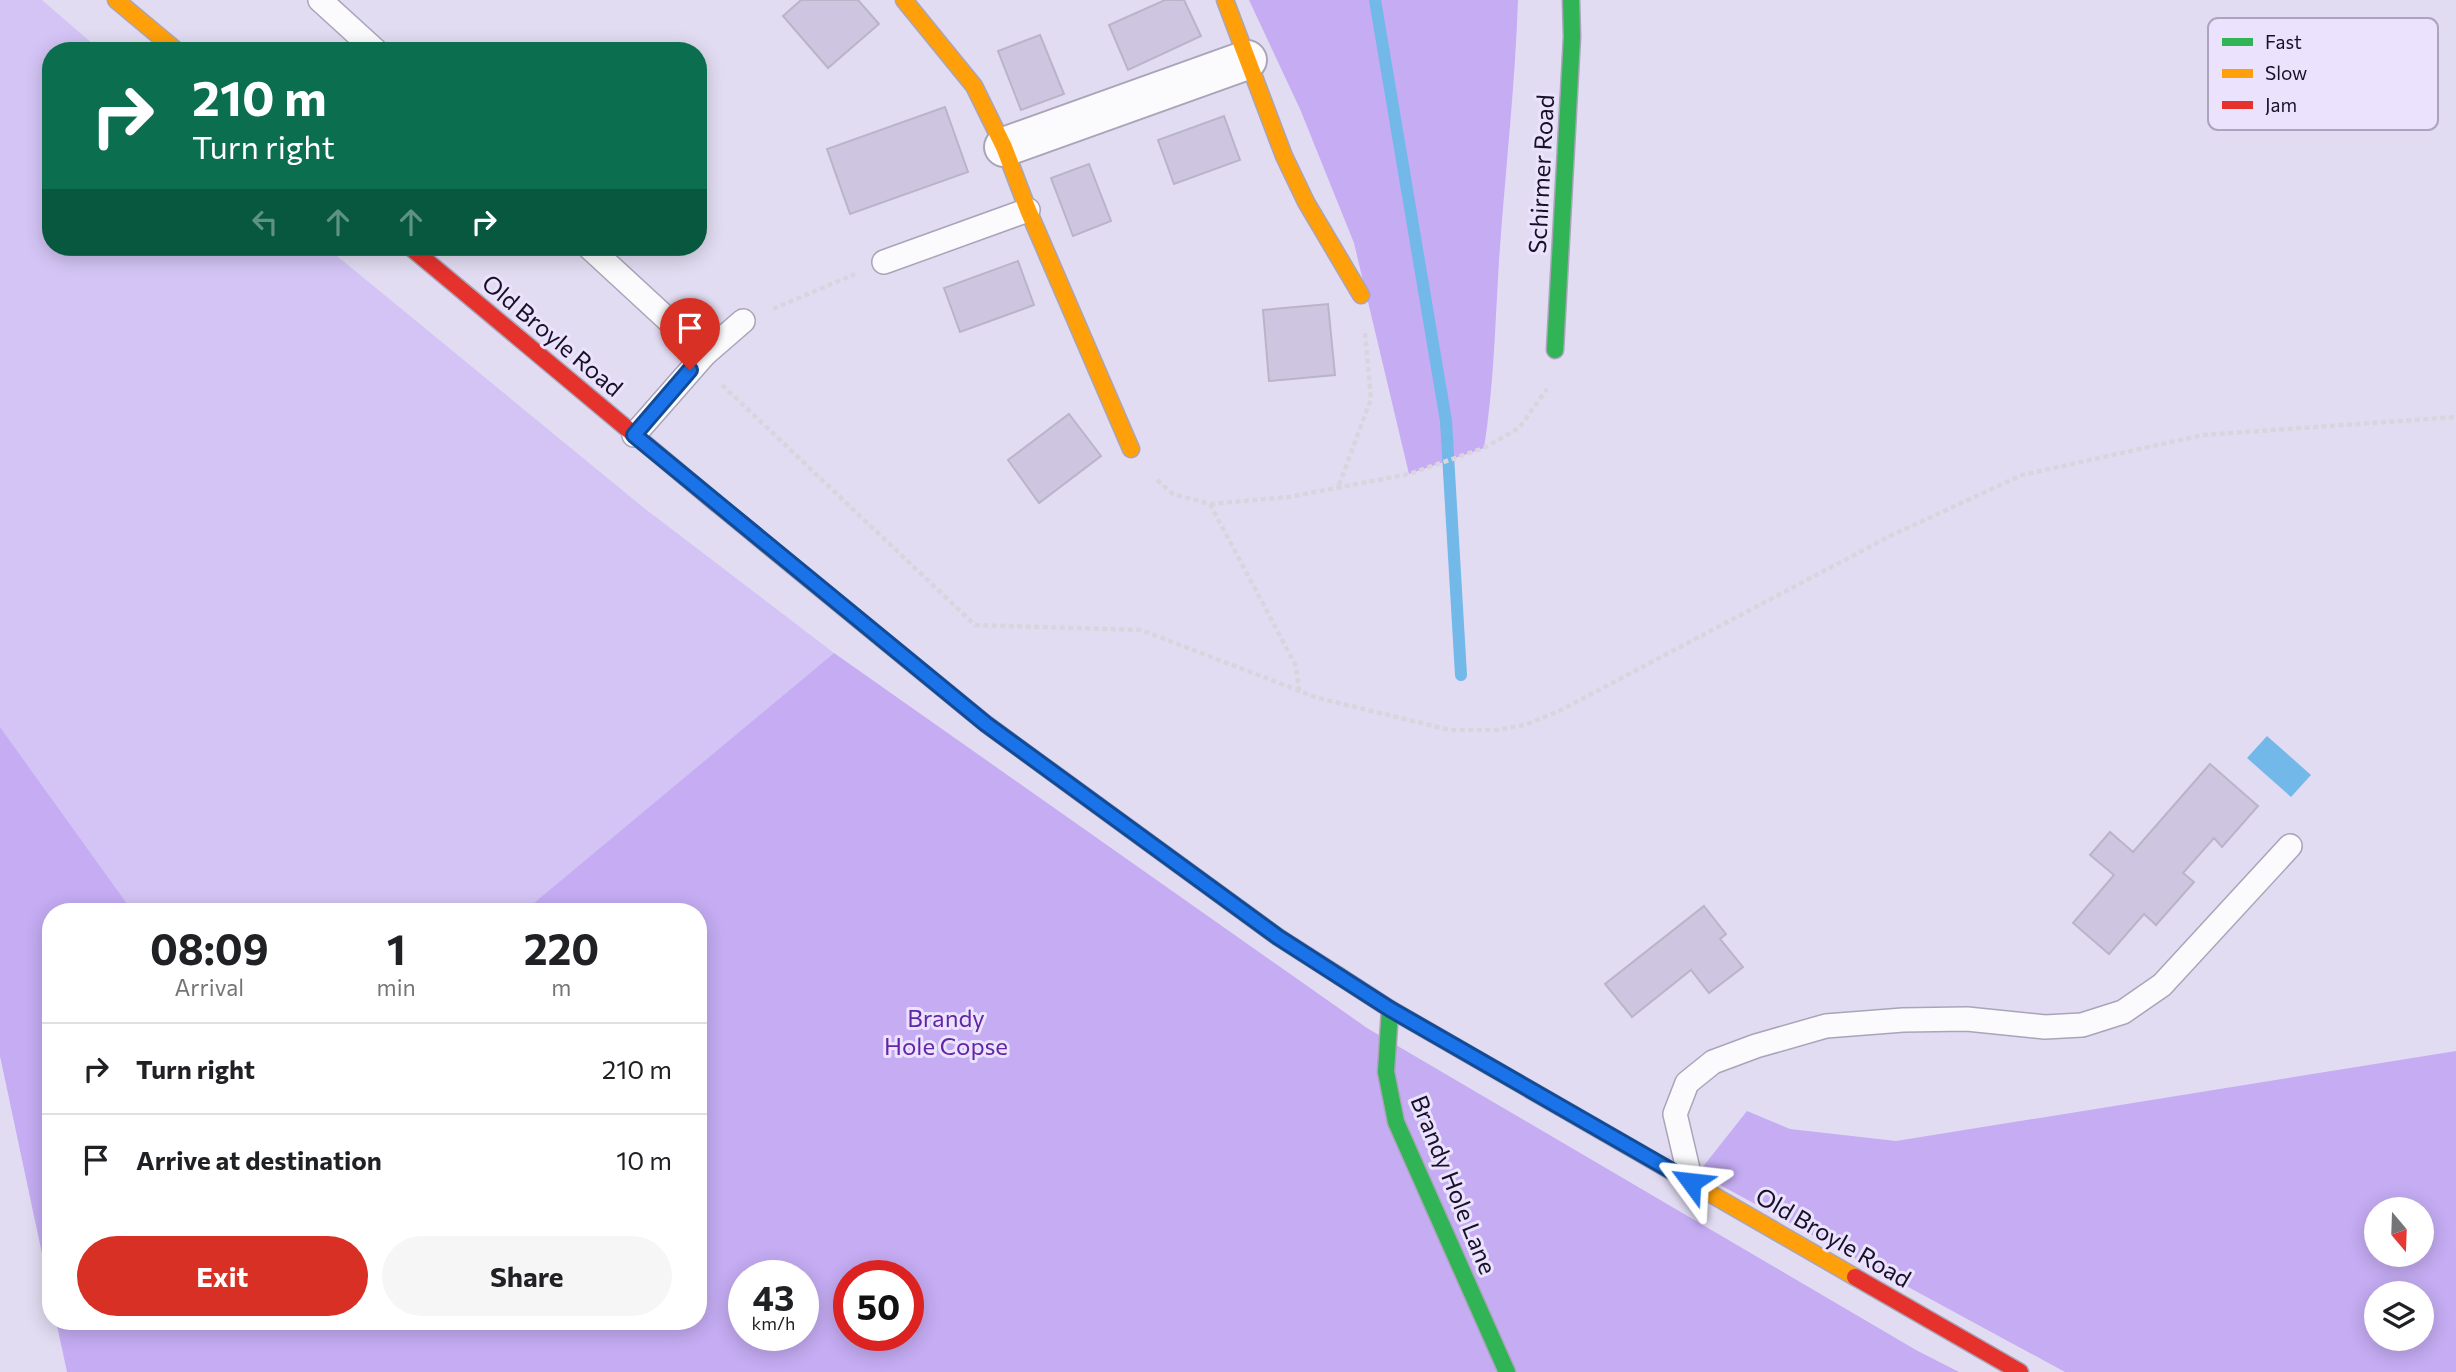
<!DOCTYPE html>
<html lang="en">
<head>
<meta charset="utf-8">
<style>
  body { margin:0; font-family:Commissioner,sans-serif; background:#f6f6f6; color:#202124; height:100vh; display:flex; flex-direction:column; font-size:26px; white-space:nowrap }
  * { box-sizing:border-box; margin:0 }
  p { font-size:23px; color:#757577 }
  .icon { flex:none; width:38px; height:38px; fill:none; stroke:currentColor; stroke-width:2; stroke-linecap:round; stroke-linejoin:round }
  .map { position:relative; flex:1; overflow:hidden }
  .details { position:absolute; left:42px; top:903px; width:665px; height:427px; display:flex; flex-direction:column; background:#fff; border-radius:28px; box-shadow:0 4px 18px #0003 }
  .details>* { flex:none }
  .banner { position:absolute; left:42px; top:42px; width:665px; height:214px; border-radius:28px; box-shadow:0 4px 18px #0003; background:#0b6e4f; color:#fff; overflow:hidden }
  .needle { width:46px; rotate:161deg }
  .controls { position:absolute; left:2364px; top:1197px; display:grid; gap:14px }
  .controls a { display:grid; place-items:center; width:70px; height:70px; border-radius:50%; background:#fff; box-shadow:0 4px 18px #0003; font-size:35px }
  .speed { position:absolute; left:728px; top:1260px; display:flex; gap:14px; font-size:35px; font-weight:700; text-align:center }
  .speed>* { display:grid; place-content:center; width:91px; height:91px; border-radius:50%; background:#fff; box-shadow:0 4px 18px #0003; line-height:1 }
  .speed small { font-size:18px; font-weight:400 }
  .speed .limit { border:10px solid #d22; background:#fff; color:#111 }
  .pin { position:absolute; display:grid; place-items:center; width:60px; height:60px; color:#fff; margin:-72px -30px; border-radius:50% 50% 50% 0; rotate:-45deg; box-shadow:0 0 7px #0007 }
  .pin .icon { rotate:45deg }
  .me { position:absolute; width:77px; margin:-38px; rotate:300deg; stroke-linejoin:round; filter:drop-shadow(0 0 5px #0008) }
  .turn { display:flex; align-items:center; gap:24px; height:147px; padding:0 35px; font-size:32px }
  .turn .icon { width:91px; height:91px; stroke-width:2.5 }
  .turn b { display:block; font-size:49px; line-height:60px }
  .lanes { display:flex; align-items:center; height:66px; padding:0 35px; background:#0003; justify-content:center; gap:35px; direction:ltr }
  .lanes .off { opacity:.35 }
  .eta { display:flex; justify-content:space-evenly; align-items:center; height:119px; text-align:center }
  .eta b { font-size:42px; font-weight:700; line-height:49px }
  .button { display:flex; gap:14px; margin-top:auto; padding:14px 35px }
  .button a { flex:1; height:80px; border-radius:42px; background:#d93025; color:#fff; font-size:28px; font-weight:700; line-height:80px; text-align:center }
  .button a+a { background:#f6f6f6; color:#202124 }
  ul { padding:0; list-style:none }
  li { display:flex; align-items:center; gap:21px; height:91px; padding:0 35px; border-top:2px solid #e0e0e0 }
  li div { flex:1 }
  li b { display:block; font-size:26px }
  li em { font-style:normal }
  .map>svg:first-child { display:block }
  .green { fill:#d3c4f5 }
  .forest { fill:#c5acf3; fill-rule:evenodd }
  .water { fill:#72b8e9 }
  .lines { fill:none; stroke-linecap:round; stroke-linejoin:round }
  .stream { stroke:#72b8e9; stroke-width:12 }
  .building { fill:#cec6e1; stroke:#bab4c9; stroke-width:2 }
  .lane-casing { stroke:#aaa4b9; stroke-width:26 }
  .street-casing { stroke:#aaa4b9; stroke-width:42 }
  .fast-casing { stroke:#aaa4b9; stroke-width:19 }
  .slow-casing { stroke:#aaa4b9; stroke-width:19 }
  .jam-casing { stroke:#aaa4b9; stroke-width:19 }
  .path { stroke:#d8d5dd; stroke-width:4.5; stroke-dasharray:5 3.5; stroke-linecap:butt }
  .lane { stroke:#fbfafd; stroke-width:23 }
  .street { stroke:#fbfafd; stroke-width:38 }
  .fast { stroke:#30b455; stroke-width:16 }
  .slow { stroke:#ff9f0a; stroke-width:16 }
  .jam { stroke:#e5322d; stroke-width:16 }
  .route-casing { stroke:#114b97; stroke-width:18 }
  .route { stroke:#1a73e8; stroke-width:12 }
  .labels { text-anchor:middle; stroke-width:6; stroke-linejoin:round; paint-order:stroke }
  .street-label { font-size:24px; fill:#181027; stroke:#ebe3fe }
  .park-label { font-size:24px; fill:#6125a6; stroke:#ebe3fe }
  .key { fill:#ebe3fe; stroke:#aca4be; stroke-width:2 }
  .key-label { font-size:19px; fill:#181027 }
</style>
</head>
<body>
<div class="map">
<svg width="2456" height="1372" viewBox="0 0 2456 1372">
  <rect width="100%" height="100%" fill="#e2dcf2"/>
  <path class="green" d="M0 0H42L101 51H51V247H326L644 508 834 653 523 912H133L0 727Z"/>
  <g class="forest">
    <path d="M1249 0H1518C1515 88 1505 174 1499 261 1495 325 1494 385 1484 448L1409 474 1354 243 1300 109Z"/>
    <path d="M834 653 1367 1028 1916 1350 1959 1372H67L56 1321H698V912H523ZM744 1276H803V1335H744ZM849 1276H908V1335H849Z"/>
    <path d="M0 727 133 912H51V1296L0 1056Z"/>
    <path d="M2456 1051V1372H2065L1698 1173 1747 1111 1790 1129 1896 1141ZM2376 1209H2422V1255H2376ZM2376 1293H2422V1339H2376Z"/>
  </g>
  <path class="water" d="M2267 736 2311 775 2291 797 2247 758Z"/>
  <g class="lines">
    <path class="stream" d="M1375 0 1446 421 1461 675"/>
  </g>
  <g class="building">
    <path d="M801 0H858L879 24 828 68 783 16Z"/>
    <path d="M1165 0H1184L1201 36 1128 70 1109 25Z"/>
    <path d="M1040 35 1064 94 1021 110 998 51Z"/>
    <path d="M945 107 968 172 850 214 827 149Z"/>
    <path d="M1224 116 1240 160 1174 184 1158 140Z"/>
    <path d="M1089 164 1111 221 1073 236 1051 178Z"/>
    <path d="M1018 261 1034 305 960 332 944 288Z"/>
    <path d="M1328 304 1335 375 1269 381 1263 310Z"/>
    <path d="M1069 414 1101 456 1039 503 1008 460Z"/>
    <path d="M2210 764 2258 806 2222 847 2214 838 2183 873 2194 882 2156 925 2144 914 2109 954 2073 923 2114 875 2090 855 2110 832 2133 852Z"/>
    <path d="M1704 906 1726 934 1720 939 1743 967 1709 993 1691 970 1632 1017 1605 984Z"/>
  </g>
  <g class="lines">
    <g class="lane-casing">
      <g id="lane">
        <path d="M320 0 376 51"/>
        <path d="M589 247 705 354"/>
        <path d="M884 262 1028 210"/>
        <path d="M634 435 705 354 743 321"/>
        <path d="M1691 1182 1675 1114 1687 1083 1713 1062 1756 1046 1826 1026 1903 1020 1967 1019 2045 1027 2082 1025 2123 1012 2162 985 2290 846"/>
      </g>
    </g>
    <g class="street-casing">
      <path id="street" d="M1004 147 1247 60"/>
    </g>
    <g class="fast-casing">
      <g id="fast">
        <path d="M1555 350 1572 37 1571 0"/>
        <path d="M1390 1009 1386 1072 1396 1122 1507 1372"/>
      </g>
    </g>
    <g class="slow-casing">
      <g id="slow">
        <path d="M116 0 177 51"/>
        <path d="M904 0 974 86 1004 147 1028 210 1131 449"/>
        <path d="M1225 0 1284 156 1306 202 1361 295"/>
        <path d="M716 503 986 724 1097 805"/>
        <path d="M1339 976 1390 1009 1855 1277"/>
      </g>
    </g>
    <g class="jam-casing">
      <g id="jam">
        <path d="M410 247 716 503"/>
        <path d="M1097 805 1278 937 1339 976"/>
        <path d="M1855 1277 2020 1372"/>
      </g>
    </g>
    <g class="path">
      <path d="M773 309 855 274"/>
      <path d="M722 385 975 625 1141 630 1318 698 1450 730H1496L1525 725 1559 711 1890 536 2022 475 2203 435 2456 417"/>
      <path d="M1157 480 1173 494 1210 504 1296 666 1299 691"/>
      <path d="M1339 485 1371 399 1365 332"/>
      <path d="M1210 504 1289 497 1409 474 1484 448 1519 428 1547 389"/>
    </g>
    <use href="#lane" class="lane"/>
    <use href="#street" class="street"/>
    <use href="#fast" class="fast"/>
    <use href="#slow" class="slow"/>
    <use href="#jam" class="jam"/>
  </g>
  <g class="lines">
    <g class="route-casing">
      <path id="route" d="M690 370 634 435 986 724 1278 937 1390 1009 1691 1182"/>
    </g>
    <use href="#route" class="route"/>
  </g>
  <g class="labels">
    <g class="street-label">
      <text transform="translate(1542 174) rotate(-87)" y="8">Schirmer Road</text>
      <text transform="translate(552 336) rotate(40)" y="8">Old Broyle Road</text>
      <text transform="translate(1453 1185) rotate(68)" y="8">Brandy Hole Lane</text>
      <text transform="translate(1833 1238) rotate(30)" y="8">Old Broyle Road</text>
    </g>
    <g class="park-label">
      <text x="946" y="1027">Brandy<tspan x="946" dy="28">Hole Copse</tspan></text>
    </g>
  </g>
  <rect x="2208" y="18" width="230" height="112" rx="10" class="key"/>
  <rect x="2222" y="38" width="31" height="8" fill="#30b455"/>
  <rect x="2222" y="69" width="31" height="9" fill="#ff9f0a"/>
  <rect x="2222" y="101" width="31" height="8" fill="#e5322d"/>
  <g class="key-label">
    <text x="2265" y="49">Fast</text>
    <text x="2265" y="80">Slow</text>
    <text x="2265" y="112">Jam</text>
  </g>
</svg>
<div class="controls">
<a><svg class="needle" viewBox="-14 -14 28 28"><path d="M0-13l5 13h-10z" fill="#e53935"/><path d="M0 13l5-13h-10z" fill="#757577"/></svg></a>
<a><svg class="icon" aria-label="layers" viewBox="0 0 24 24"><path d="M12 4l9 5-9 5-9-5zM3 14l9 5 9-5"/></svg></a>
</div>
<div class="speed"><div>43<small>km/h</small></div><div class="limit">50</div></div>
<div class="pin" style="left:690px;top:370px;background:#d93025"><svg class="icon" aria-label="arrive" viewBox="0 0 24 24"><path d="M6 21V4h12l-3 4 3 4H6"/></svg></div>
<svg class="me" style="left:1691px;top:1182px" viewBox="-20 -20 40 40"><path d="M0-17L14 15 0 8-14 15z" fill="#1a73e8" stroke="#fff" stroke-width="4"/></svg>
<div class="banner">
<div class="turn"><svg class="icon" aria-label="right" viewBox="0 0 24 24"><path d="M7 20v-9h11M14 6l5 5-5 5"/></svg><div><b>210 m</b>Turn right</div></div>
<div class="lanes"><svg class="icon off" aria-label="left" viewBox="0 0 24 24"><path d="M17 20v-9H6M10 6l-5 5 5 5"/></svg><svg class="icon off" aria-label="ahead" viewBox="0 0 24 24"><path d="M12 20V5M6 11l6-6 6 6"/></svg><svg class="icon off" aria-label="ahead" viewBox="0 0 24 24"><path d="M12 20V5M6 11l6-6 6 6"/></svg><svg class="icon" aria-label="right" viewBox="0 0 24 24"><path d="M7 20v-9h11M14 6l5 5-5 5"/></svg></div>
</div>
<section class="details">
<div class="eta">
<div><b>08:09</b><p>Arrival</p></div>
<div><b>1</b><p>min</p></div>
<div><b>220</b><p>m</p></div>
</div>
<ul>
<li><svg class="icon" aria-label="right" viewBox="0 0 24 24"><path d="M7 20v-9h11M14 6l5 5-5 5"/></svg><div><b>Turn right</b></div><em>210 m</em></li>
<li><svg class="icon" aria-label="arrive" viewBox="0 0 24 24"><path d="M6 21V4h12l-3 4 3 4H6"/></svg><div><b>Arrive at destination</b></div><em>10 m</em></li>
</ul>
<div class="button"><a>Exit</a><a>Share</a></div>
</section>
</div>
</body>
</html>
